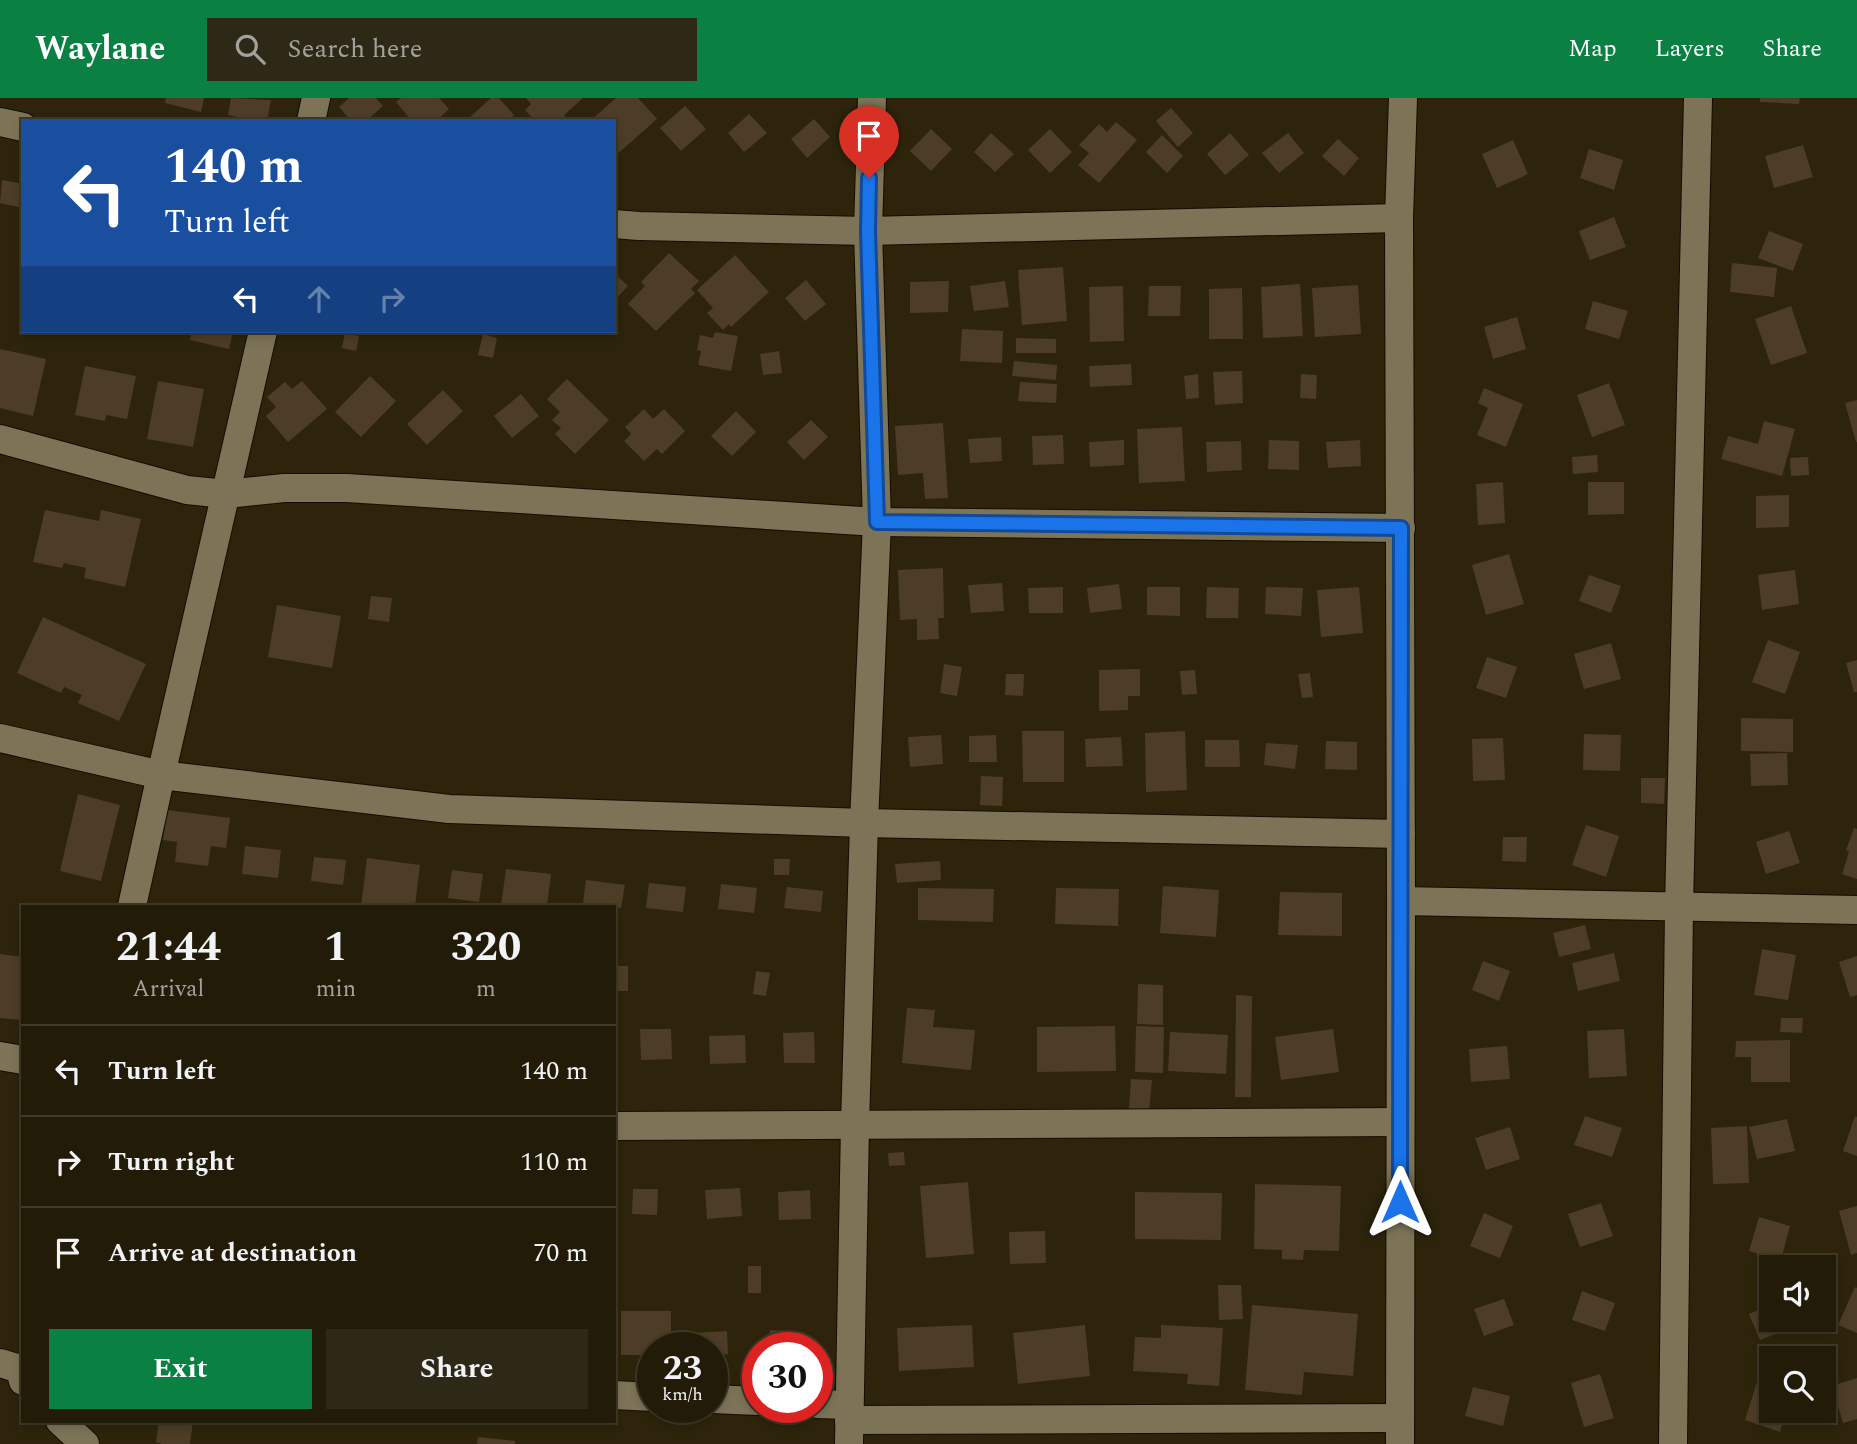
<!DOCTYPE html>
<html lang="en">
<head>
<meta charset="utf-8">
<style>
  body { margin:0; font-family:Spectral,serif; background:#2e2816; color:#f1f3f6; height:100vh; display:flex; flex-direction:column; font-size:26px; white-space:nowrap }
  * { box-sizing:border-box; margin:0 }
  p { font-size:23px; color:#a2a19c }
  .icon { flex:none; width:38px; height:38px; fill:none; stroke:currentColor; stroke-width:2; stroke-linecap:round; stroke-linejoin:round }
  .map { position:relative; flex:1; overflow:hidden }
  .panel { position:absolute; left:21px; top:807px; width:595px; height:518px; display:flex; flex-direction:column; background:#221b08; border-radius:0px; box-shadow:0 4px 10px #0003,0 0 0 2px #3f3929 }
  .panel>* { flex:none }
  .guide { position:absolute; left:21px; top:21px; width:595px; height:214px; border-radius:0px; box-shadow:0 4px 10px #0003,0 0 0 2px #3f3929; background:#1a4fa0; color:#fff; overflow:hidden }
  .controls { position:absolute; left:1759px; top:1157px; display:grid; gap:14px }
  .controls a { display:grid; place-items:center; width:77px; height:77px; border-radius:0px; background:#221b08; box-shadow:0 4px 10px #0003,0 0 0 2px #3f3929; font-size:35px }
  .speed { position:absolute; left:637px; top:1234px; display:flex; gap:14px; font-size:35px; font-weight:700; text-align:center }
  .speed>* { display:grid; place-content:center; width:91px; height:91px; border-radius:50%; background:#221b08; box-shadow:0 4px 10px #0003,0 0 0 2px #3f3929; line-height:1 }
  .speed small { font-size:18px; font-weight:400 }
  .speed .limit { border:10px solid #d22; background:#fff; color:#111 }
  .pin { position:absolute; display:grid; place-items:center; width:60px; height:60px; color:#fff; margin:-72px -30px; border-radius:50% 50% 50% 0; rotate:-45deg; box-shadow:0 0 7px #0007 }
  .pin .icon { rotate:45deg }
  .me { position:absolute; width:77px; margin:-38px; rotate:0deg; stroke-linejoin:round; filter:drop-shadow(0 0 5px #0008) }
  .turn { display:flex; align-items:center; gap:24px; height:147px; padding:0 28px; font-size:32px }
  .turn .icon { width:91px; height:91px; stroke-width:2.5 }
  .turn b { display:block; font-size:49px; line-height:60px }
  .lanes { display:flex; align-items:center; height:66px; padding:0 28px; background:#0003; justify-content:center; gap:35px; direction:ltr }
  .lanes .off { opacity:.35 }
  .eta { display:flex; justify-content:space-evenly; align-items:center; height:119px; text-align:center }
  .eta b { font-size:42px; font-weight:700; line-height:49px }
  .button { display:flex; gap:14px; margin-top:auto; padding:14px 28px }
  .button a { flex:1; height:80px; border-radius:0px; background:#0b8043; color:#fff; font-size:28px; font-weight:700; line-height:80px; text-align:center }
  .button a+a { background:#2e2816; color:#f1f3f6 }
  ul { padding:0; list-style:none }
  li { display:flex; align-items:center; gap:21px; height:91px; padding:0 28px; border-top:2px solid #3f3929 }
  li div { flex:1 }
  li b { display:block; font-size:26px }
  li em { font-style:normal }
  header { display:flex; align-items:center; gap:42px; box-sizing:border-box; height:98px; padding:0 35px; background:#0b8043; color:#fff }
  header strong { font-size:33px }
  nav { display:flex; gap:38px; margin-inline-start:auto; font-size:24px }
  .search { width:490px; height:63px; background:#2e2816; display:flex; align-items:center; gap:18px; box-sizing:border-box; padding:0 24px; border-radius:0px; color:#a2a19c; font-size:26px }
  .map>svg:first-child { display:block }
  .building { fill:#4d3d26 }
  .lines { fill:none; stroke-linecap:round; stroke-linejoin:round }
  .street-casing { stroke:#150d00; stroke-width:30 }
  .street { stroke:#7d7458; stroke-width:28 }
  .route-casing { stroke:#114b97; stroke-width:18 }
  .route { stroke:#1a73e8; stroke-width:12 }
</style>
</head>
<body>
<header>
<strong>Waylane</strong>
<div class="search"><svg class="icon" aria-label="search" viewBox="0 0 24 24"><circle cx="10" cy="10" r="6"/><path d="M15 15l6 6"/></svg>Search here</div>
<nav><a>Map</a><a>Layers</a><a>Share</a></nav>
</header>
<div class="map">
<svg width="1857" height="1346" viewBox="0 0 1857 1346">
  <rect width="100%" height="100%" fill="#2d240b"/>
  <g class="building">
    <path d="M166 0H204L201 14 165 5Z"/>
    <path d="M231 0 271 2 267 23H257L228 17Z"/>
    <path d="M349 0H376L383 8 366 23H351L339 9Z"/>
    <path d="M401 0H439L449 11 436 23H412L396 4Z"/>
    <path d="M491 0H499L514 17 508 23H472L469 20Z"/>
    <path d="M526 0H583L564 17 569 23H535L525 12 531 6Z"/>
    <path d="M616 0H638L657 21 614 59V23H590Z"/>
    <path d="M1760 0H1800L1799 6 1760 4Z"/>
    <path d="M685 8 706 31 681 53 660 30Z"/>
    <path d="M1171 10 1193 35 1178 49 1156 23Z"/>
    <path d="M749 16 767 35 744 54 728 35Z"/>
    <path d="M814 21 830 39 807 60 791 41Z"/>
    <path d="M1116 24 1137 42 1099 85 1078 67 1089 55 1079 47 1099 26 1107 34Z"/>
    <path d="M931 31 952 51 931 73 910 53Z"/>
    <path d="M1050 31 1072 54 1050 75 1028 52Z"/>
    <path d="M991 35 1014 56 995 74 974 54Z"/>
    <path d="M1230 35 1249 57 1225 77 1207 56Z"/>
    <path d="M1288 35 1304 55 1279 75 1262 55Z"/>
    <path d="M1162 37 1183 58 1167 75 1146 54Z"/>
    <path d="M1338 41 1359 60 1344 78 1322 58Z"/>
    <path d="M1513 42 1528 76 1497 90 1482 56Z"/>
    <path d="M1803 47 1813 79 1774 90 1765 58Z"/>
    <path d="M1589 51 1623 62 1614 92 1580 80Z"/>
    <path d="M2 82 23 86V110L0 105Z"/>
    <path d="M1614 119 1626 149 1590 162 1579 133Z"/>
    <path d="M1769 133 1803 146 1793 173 1758 160Z"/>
    <path d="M669 155 699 183 691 191 695 195 656 233 628 206 645 188 641 184Z"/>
    <path d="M735 157 769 194 731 229 729 226 723 232 707 215 713 210 697 192Z"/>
    <path d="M1732 165 1777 170 1774 199 1730 194Z"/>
    <path d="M1063 169 1067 223 1022 227 1018 172Z"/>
    <path d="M614 175 628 188 614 203Z"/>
    <path d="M806 182 826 206 805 223 785 200Z"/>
    <path d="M949 183 948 214 910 215V184Z"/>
    <path d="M1005 183 1009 209 974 213 970 188Z"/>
    <path d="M1300 186 1303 238 1263 240 1261 189Z"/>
    <path d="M1358 187 1361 236 1315 239 1312 190Z"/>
    <path d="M1123 188 1124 243 1090 244 1089 189Z"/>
    <path d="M1149 188H1181L1180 218H1148Z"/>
    <path d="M1242 190 1243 241H1209V191Z"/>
    <path d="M1593 203 1628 213 1619 241 1585 231Z"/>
    <path d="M1791 208 1807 255 1771 267 1755 221Z"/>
    <path d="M1517 219 1526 251 1493 261 1484 229Z"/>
    <path d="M962 231 1003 233 1002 265 960 263Z"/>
    <path d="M192 233H233L229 251 190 242Z"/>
    <path d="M715 234 738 238 731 273 698 267 701 253 697 252 700 237 713 240Z"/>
    <path d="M345 235 359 238 356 253 342 250Z"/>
    <path d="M483 236 497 240 493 260 478 257Z"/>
    <path d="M1016 240 1056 241V255H1016Z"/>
    <path d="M0 251 46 261 33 318 0 310Z"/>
    <path d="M779 253 782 275 763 277 760 256Z"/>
    <path d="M1014 263 1057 267 1056 282 1012 278Z"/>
    <path d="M1131 266 1132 287 1090 289 1089 268Z"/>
    <path d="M85 268 136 278 127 321 106 317 105 323 75 317Z"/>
    <path d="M1242 273 1243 305 1215 307 1213 274Z"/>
    <path d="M1198 276 1199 300 1186 301 1184 278Z"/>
    <path d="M1301 276 1317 277 1316 301 1300 300Z"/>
    <path d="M370 278 396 303 361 339 335 314Z"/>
    <path d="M567 281 609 322 575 356 555 336 561 330 552 322 560 314 547 301Z"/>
    <path d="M158 283 204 291 193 349 147 341Z"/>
    <path d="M302 283 327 311 288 344 266 318 276 309 267 299 285 284 292 291Z"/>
    <path d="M1020 284 1057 286 1056 305 1018 303Z"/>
    <path d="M1609 285 1625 327 1592 339 1577 297Z"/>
    <path d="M1484 290 1523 306 1506 349 1477 337 1488 310 1478 305Z"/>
    <path d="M443 292 463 313 427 347 407 326Z"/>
    <path d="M521 296 539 318 512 340 494 318Z"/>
    <path d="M1857 302V344H1856L1845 305Z"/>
    <path d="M644 311 653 321 664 311 685 333 662 356 657 351 644 363 624 343 631 336 625 329Z"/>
    <path d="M736 313 756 334 732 358 711 338Z"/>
    <path d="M811 322 828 339 804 362 787 344Z"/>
    <path d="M1764 323 1795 331 1782 378 1721 361 1728 338 1758 346Z"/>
    <path d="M943 325 948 400 925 401 923 375 898 377 895 328Z"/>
    <path d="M1182 329 1185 383 1139 385 1137 331Z"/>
    <path d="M1063 337 1064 366 1033 367 1032 338Z"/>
    <path d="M1001 339 1002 363 970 365 968 341Z"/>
    <path d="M1124 342V367L1090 369 1089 344Z"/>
    <path d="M1269 342 1299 343V372L1268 371Z"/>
    <path d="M1360 342 1361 368 1328 370 1326 344Z"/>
    <path d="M1241 343 1242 372 1207 374 1206 344Z"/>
    <path d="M1597 357 1598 374 1573 376 1572 359Z"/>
    <path d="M1808 359 1809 377 1791 378 1790 360Z"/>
    <path d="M1503 384 1505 425 1478 427 1476 386Z"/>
    <path d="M1588 384H1624V416L1588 417Z"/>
    <path d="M1789 397V429L1756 430V398Z"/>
    <path d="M45 412 99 423 101 412 141 421 125 489 84 480 86 470 64 465 62 470 33 464Z"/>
    <path d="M1509 456 1524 506 1486 517 1472 467Z"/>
    <path d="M943 470 944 520H938L939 541 917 542V521L900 522 898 472Z"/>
    <path d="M1795 472 1799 506 1762 512 1758 477Z"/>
    <path d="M1589 477 1621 488 1611 515 1579 503Z"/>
    <path d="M1002 485 1004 513 971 515 968 487Z"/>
    <path d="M1119 486 1122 511 1090 515 1087 490Z"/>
    <path d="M1063 489V515H1029L1028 490Z"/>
    <path d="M1147 489H1180V518L1147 517Z"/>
    <path d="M1207 489 1239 490 1238 520H1206Z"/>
    <path d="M1266 489 1303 490 1301 518 1265 516Z"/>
    <path d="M1359 489 1363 535 1321 539 1317 492Z"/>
    <path d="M371 498 392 500 389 524 368 521Z"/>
    <path d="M277 507 341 518 332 570 268 559Z"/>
    <path d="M43 519 146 566 119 623 78 605 82 597 64 589 61 595 17 575Z"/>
    <path d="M1768 542 1800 554 1785 596 1752 584Z"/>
    <path d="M1611 545 1621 581 1584 591 1574 556Z"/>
    <path d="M1487 559 1517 569 1506 600 1476 590Z"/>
    <path d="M1857 562V594H1854L1846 565Z"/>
    <path d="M944 566 962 569 957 598 940 595Z"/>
    <path d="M1140 571V598H1128V612L1099 613V572Z"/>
    <path d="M1195 572 1197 596 1182 597 1180 573Z"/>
    <path d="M1310 575 1313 599 1302 600 1298 576Z"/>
    <path d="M1006 576H1024L1023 598 1005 597Z"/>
    <path d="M1741 620 1793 621V654L1741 653Z"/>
    <path d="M1022 633H1064V684H1023Z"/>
    <path d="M1185 633 1187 692 1146 694 1145 635Z"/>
    <path d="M1584 636 1621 637 1620 673 1583 672Z"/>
    <path d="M941 637 943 666 910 669 908 639Z"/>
    <path d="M996 637 997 664H969V638Z"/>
    <path d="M1121 639 1123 668 1086 669 1085 641Z"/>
    <path d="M1503 640 1505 682 1473 683 1472 641Z"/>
    <path d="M1205 642H1239L1240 669H1205Z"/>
    <path d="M1326 643 1357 644V672L1325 671Z"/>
    <path d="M1266 645 1298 647 1295 671 1264 667Z"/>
    <path d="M1787 655 1788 687 1751 688 1750 656Z"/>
    <path d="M981 678 1003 679 1002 708 980 707Z"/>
    <path d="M1641 680H1665L1664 706 1641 705Z"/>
    <path d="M78 696 120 707 101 783 60 773Z"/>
    <path d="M167 712 230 720 226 750 211 748 208 768 175 764 177 744 163 742Z"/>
    <path d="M1586 727 1619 738 1606 779 1572 767Z"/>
    <path d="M1854 730 1857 731V781L1842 776 1849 754 1846 752Z"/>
    <path d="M1789 733 1800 765 1766 776 1756 744Z"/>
    <path d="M1503 739H1527L1526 764 1502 763Z"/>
    <path d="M245 748 281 752 278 780 242 776Z"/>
    <path d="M314 759 346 762 343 787 311 783Z"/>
    <path d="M367 760 420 767 415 808H361Z"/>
    <path d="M774 761H790L789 777H774Z"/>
    <path d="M940 763 941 782 897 785 895 766Z"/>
    <path d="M506 771 551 776 547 808H501Z"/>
    <path d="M452 772 483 776 479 804 448 800Z"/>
    <path d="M586 782 625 787 621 810 583 805Z"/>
    <path d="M649 785 686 789 683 814 646 810Z"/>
    <path d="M721 786 757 790 754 815 718 811Z"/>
    <path d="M1163 788 1219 792 1216 839 1160 835Z"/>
    <path d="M787 789 823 793 821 814 784 810Z"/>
    <path d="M918 790 994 791 993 824 918 822Z"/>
    <path d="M1056 790 1119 791 1118 828 1055 826Z"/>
    <path d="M1280 794 1342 795V838L1278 837Z"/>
    <path d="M1585 827 1591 851 1559 859 1553 835Z"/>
    <path d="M1762 851 1796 857 1788 902 1754 897Z"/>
    <path d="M1614 855 1620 883 1578 893 1572 865Z"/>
    <path d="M0 856 23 859V922L0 920Z"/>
    <path d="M1857 858V897L1850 899 1839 864Z"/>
    <path d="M1483 863 1510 873 1499 903 1472 892Z"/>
    <rect x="614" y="868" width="14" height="25"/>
    <path d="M756 873 770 875 766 898 753 896Z"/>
    <path d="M1138 886 1163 887V927L1137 926Z"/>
    <path d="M1236 897 1252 898 1251 999H1235Z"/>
    <path d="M907 910 935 912 933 929 975 932 971 972 902 965Z"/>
    <path d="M1781 920H1803L1802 935 1780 934Z"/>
    <path d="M1115 928 1116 973 1037 974V929Z"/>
    <path d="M1136 928 1164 929 1163 975 1135 974Z"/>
    <path d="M640 931H671L672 961 641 962Z"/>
    <path d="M1333 931 1339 974 1281 982 1275 939Z"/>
    <path d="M1624 931 1627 978 1589 980 1587 933Z"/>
    <path d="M814 934 815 965H784L783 935Z"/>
    <path d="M1170 934 1228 937 1226 976 1168 973Z"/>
    <path d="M745 937 746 965 710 966 709 938Z"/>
    <path d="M1790 942V984H1751V959H1735L1736 943Z"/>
    <path d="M1507 948 1510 981 1471 984 1469 951Z"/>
    <path d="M1131 981 1152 982 1149 1013 1129 1012Z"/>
    <path d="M1585 1018 1622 1030 1612 1059 1574 1047Z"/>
    <path d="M1855 1018 1857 1019V1058L1843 1053Z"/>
    <path d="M1787 1021 1795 1053 1757 1061 1749 1029Z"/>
    <path d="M1747 1028 1749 1085 1713 1086 1711 1030Z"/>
    <path d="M1510 1029 1520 1061 1486 1072 1475 1040Z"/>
    <path d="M904 1054 905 1067 889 1068 888 1055Z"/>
    <path d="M968 1084 974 1156 926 1160 920 1088Z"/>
    <path d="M1255 1086 1341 1088 1339 1153 1304 1152 1303 1162 1282 1161V1152L1254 1151Z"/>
    <path d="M740 1090 742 1118 707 1121 705 1092Z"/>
    <path d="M633 1091H658L657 1117 632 1116Z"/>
    <path d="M810 1092 811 1121 779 1122 778 1094Z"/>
    <path d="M1135 1094 1222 1095 1221 1142 1135 1141Z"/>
    <path d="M1601 1105 1613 1138 1580 1149 1568 1116Z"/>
    <path d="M1857 1108V1155L1851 1157 1839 1113Z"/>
    <path d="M1484 1115 1513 1128 1500 1160 1470 1148Z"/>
    <path d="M1759 1119 1790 1128 1781 1162 1749 1153Z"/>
    <path d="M1045 1133 1046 1165 1010 1166 1009 1134Z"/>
    <rect x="748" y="1168" width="13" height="27"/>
    <path d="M1218 1187H1241L1243 1221 1219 1222Z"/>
    <path d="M1855 1189 1857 1190V1235L1838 1227Z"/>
    <path d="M1582 1193 1615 1205 1605 1233 1572 1222Z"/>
    <path d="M1504 1201 1514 1227 1484 1238 1474 1211Z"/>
    <path d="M1252 1207 1358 1216 1353 1278 1304 1274 1302 1297 1245 1292Z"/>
    <path d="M1771 1207V1222H1796L1799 1227 1760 1242 1749 1216Z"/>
    <path d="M621 1213H671V1250H653V1257H621Z"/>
    <path d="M972 1227 974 1269 899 1273 897 1230Z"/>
    <path d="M1085 1227 1090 1278 1018 1286 1013 1235Z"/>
    <path d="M1161 1227 1223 1230 1219 1288 1187 1286 1188 1276 1133 1273 1135 1239 1161 1240Z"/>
    <path d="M770 1232 804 1234 803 1250H770Z"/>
    <path d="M727 1233 728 1256 712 1257V1250H695L694 1235Z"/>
    <path d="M1600 1276 1614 1320 1584 1329 1571 1285Z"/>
    <path d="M1857 1280V1321L1843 1325 1832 1288Z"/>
    <path d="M1758 1281 1771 1285V1312H1787L1780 1334 1745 1322Z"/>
    <path d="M1473 1289 1510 1298 1503 1328 1465 1318Z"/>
    <path d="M159 1323H193L190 1346H162L156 1344Z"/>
    <path d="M478 1339 515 1343V1346H477Z"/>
  </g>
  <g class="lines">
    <g class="street-casing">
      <g id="street">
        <path d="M311 23 316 0"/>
        <path d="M0 24 23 29"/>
        <path d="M614 126 639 128 868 133 1399 120"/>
        <path d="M0 341 187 392 226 396 284 390H347L877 424 1401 430"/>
        <path d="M0 640 161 677 449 711 864 725 1401 736"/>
        <path d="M1401 803 1857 812"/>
        <path d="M132 808 161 677 263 233"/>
        <path d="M0 958 23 962"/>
        <path d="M614 1028 1400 1024"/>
        <path d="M0 1265 20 1271 23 1283"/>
        <path d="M614 1297 653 1299"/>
        <path d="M712 1301 758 1303"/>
        <path d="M817 1306 849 1307"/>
        <path d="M849 1322 1400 1320"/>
        <path d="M60 1323 85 1346"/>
        <path d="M849 1346 855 1027 864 725 877 424 868 133 872 0"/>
        <path d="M1400 1346 1401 803 1399 120 1403 0"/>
        <path d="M1673 1346 1679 809 1698 0"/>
      </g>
    </g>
    <use href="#street" class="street"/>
  </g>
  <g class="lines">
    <g class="route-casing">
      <path id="route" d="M869 80 868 133 877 424 1401 430 1400 1104"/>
    </g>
    <use href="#route" class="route"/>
  </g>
</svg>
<div class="controls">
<a><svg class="icon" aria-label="sound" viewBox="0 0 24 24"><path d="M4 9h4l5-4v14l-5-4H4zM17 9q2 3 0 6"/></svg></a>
<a><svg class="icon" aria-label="search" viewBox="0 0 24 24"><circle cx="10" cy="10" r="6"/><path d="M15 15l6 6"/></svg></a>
</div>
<div class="speed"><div>23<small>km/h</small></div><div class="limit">30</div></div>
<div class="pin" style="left:869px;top:80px;background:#d93025"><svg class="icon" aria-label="arrive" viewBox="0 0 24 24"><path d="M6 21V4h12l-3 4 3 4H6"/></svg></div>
<svg class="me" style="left:1400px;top:1104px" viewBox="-20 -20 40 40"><path d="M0-17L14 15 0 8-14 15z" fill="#1a73e8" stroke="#fff" stroke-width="4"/></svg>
<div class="guide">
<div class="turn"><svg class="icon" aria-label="left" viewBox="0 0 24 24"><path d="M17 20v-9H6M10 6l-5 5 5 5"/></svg><div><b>140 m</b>Turn left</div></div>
<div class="lanes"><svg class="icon" aria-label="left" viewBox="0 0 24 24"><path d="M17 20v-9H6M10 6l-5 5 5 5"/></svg><svg class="icon off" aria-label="ahead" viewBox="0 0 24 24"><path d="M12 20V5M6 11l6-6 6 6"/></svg><svg class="icon off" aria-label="right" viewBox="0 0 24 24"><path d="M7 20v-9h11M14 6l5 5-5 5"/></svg></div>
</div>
<section class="panel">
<div class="eta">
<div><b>21:44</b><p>Arrival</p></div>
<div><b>1</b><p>min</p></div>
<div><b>320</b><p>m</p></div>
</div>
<ul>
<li><svg class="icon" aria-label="left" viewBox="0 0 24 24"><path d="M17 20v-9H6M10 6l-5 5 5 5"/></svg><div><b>Turn left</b></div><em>140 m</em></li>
<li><svg class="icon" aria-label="right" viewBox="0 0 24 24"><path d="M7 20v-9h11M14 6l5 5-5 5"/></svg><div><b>Turn right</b></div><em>110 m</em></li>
<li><svg class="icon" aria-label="arrive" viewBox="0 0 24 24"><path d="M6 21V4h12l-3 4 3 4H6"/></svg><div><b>Arrive at destination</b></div><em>70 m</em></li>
</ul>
<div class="button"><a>Exit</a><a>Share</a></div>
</section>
</div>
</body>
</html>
